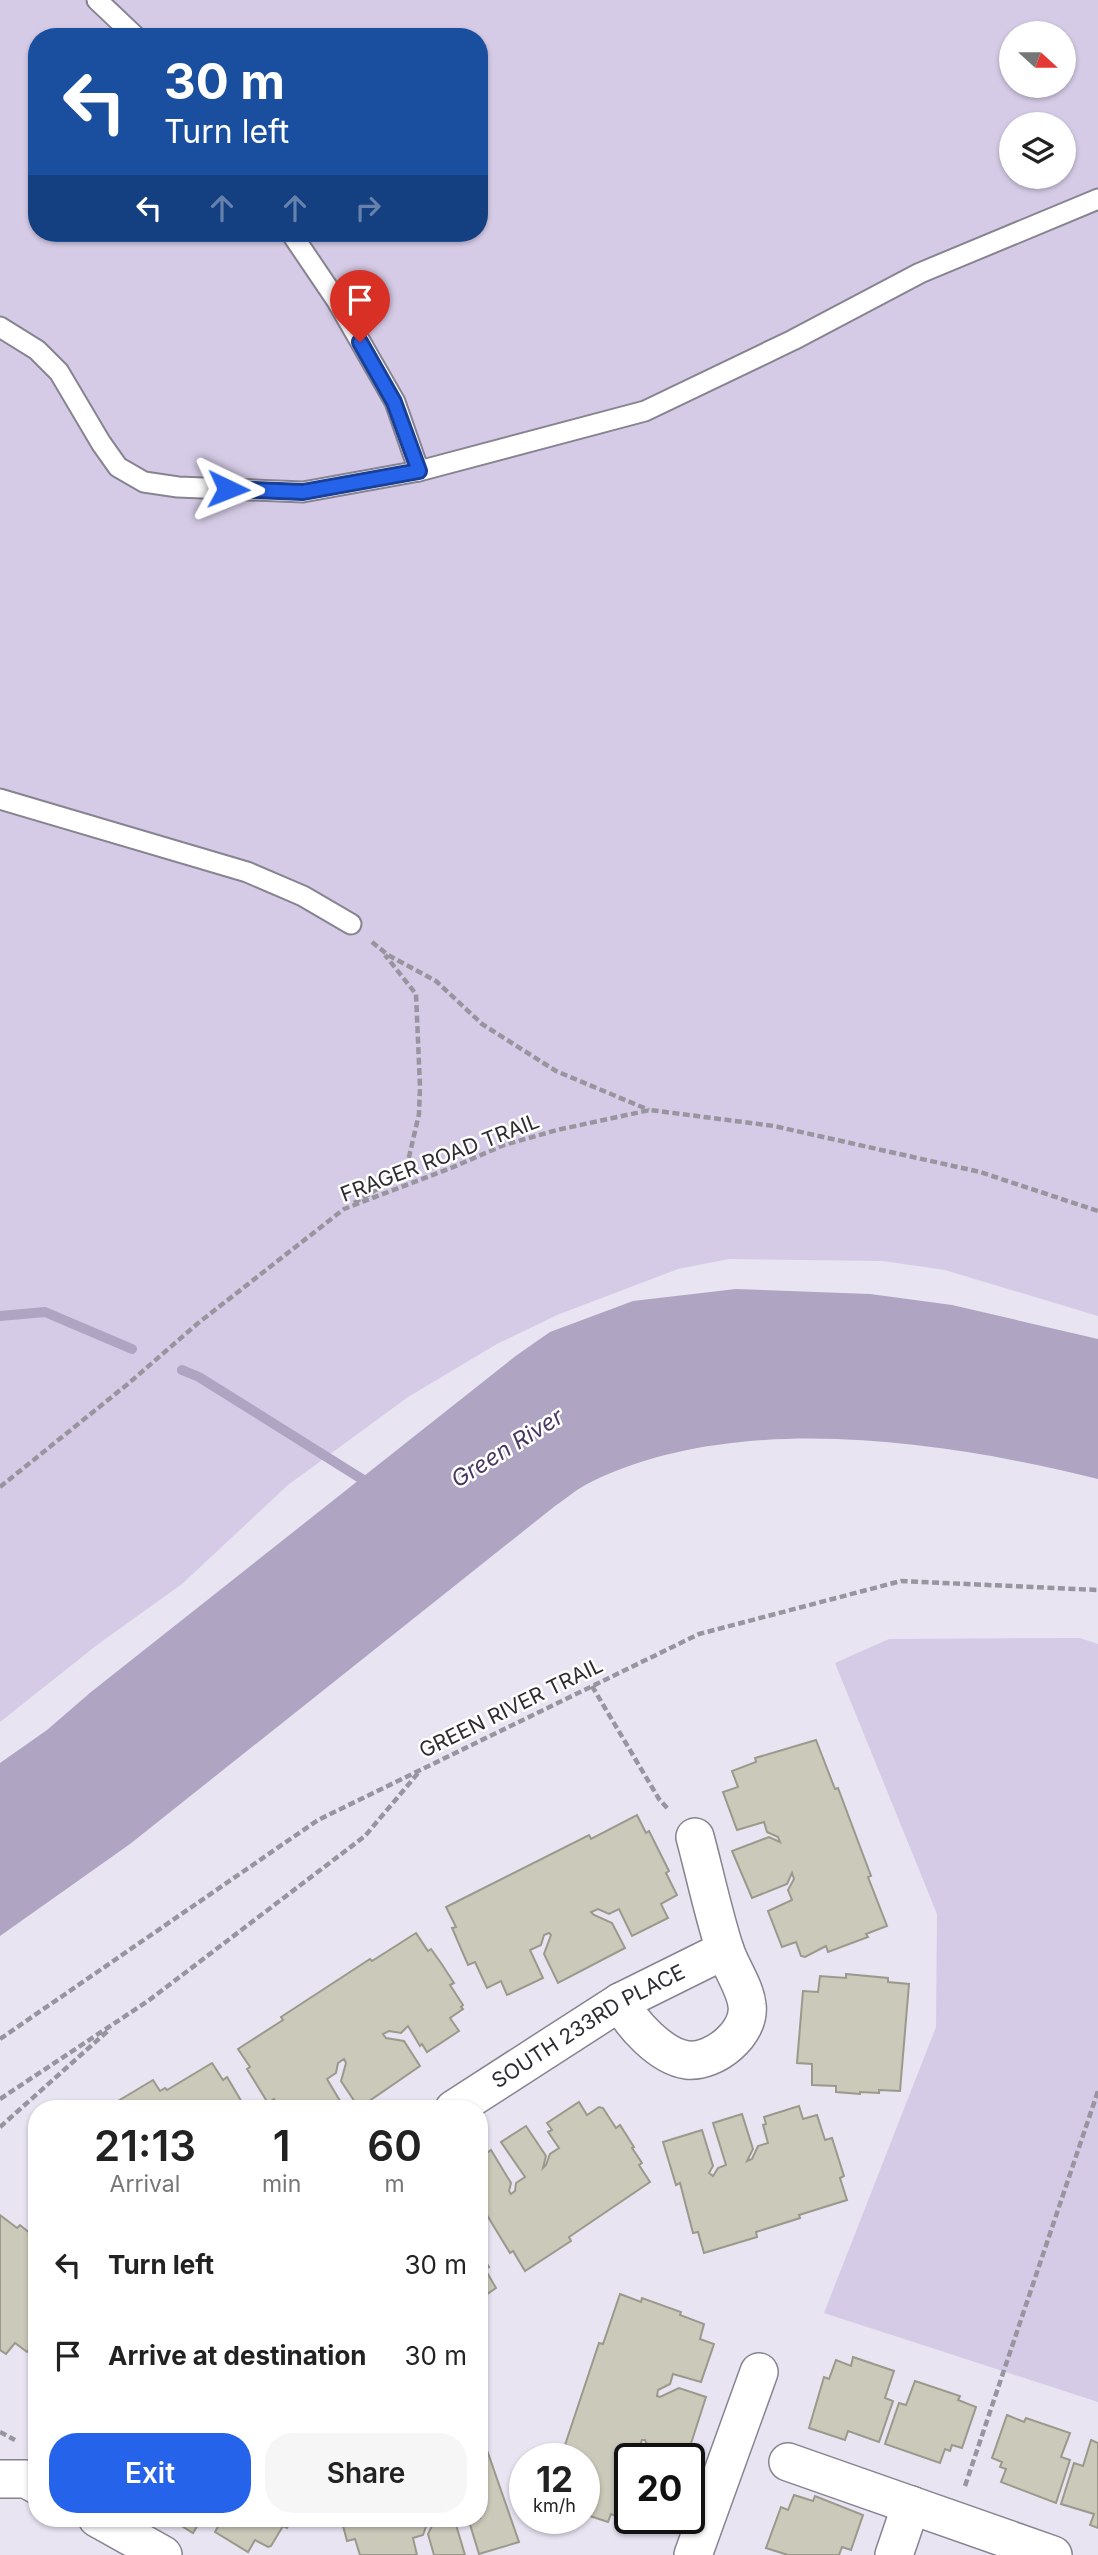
<!DOCTYPE html>
<html lang="en">
<head>
<meta charset="utf-8">
<style>
  body { margin:0; font-family:Inter,sans-serif; background:#f6f6f6; color:#222; height:100vh; display:flex; flex-direction:column; font-size:26px; white-space:nowrap }
  * { box-sizing:border-box; margin:0 }
  p { font-size:23px; color:#767676 }
  .icon { flex:none; width:38px; height:38px; fill:none; stroke:currentColor; stroke-width:2; stroke-linecap:round; stroke-linejoin:round }
  .map { position:relative; flex:1; overflow:hidden }
  .sheet { position:absolute; left:28px; top:2100px; width:460px; height:427px; display:flex; flex-direction:column; background:#fff; border-radius:28px; box-shadow:0 2px 5px #0004 }
  .sheet>* { flex:none }
  .top-card { position:absolute; left:28px; top:28px; width:460px; height:214px; border-radius:28px; box-shadow:0 2px 5px #0004; background:#1a4fa0; color:#fff; overflow:hidden }
  .needle { width:46px; rotate:111deg }
  .fabs { position:absolute; left:999px; top:21px; display:grid; gap:14px }
  .fabs a { display:grid; place-items:center; width:77px; height:77px; border-radius:50%; background:#fff; box-shadow:0 2px 5px #0004; font-size:35px }
  .speed { position:absolute; left:509px; top:2443px; display:flex; gap:14px; font-size:35px; font-weight:700; text-align:center }
  .speed>* { display:grid; place-content:center; width:91px; height:91px; border-radius:50%; background:#fff; box-shadow:0 2px 5px #0004; line-height:1 }
  .speed small { font-size:18px; font-weight:400 }
  .speed .limit { border:4px solid #111; border-radius:10px; background:#fff; color:#111 }
  .pin { position:absolute; display:grid; place-items:center; width:60px; height:60px; color:#fff; margin:-72px -30px; border-radius:50% 50% 50% 0; rotate:-45deg; box-shadow:0 0 7px #0007 }
  .pin .icon { rotate:45deg }
  .me { position:absolute; width:77px; margin:-38px; rotate:92deg; stroke-linejoin:round; filter:drop-shadow(0 0 5px #0008) }
  .turn { display:flex; align-items:center; gap:24px; height:147px; padding:0 21px; font-size:32px }
  .turn .icon { width:91px; height:91px; stroke-width:2.5 }
  .turn b { display:block; font-size:49px; line-height:60px }
  .lanes { display:flex; align-items:center; height:66px; padding:0 21px; background:#0003; justify-content:center; gap:35px; direction:ltr }
  .lanes .off { opacity:.35 }
  .eta { display:flex; justify-content:space-evenly; align-items:center; height:119px; text-align:center }
  .eta b { font-size:42px; font-weight:600; line-height:49px }
  .button { display:flex; gap:14px; margin-top:auto; padding:14px 21px }
  .button a { flex:1; height:80px; border-radius:28px; background:#2563eb; color:#fff; font-size:28px; font-weight:600; line-height:80px; text-align:center }
  .button a+a { background:#f6f6f6; color:#222 }
  ul { padding:0; list-style:none }
  li { display:flex; align-items:center; gap:21px; height:91px; padding:0 21px }
  li div { flex:1 }
  li b { display:block; font-size:26px }
  li em { font-style:normal }
  .map>svg:first-child { display:block }
  .green { fill:#d5cbe6; fill-rule:evenodd }
  .water { fill:#afa4c2 }
  .lines { fill:none; stroke-linecap:round; stroke-linejoin:round }
  .stream { stroke:#afa4c2; stroke-width:10 }
  .building { fill:#cac9ba; stroke:#9b998c; stroke-width:2 }
  .service-casing { stroke:#878390; stroke-width:23 }
  .minor-casing { stroke:#878390; stroke-width:40 }
  .path { stroke:#98959f; stroke-width:4.5; stroke-dasharray:7 3.5; stroke-linecap:butt }
  .service { stroke:#fff; stroke-width:19 }
  .minor { stroke:#fff; stroke-width:37 }
  .route-casing { stroke:#184099; stroke-width:18 }
  .route { stroke:#2563eb; stroke-width:12 }
  .labels { text-anchor:middle; stroke-width:5; stroke-linejoin:round; paint-order:stroke }
  .street-label { font-size:21px; fill:#2e2c31; stroke:#fff }
  .water-label { font-size:23px; font-style:italic; fill:#493763; stroke:#fff }
</style>
</head>
<body>
<div class="map">
<svg width="1098" height="2555" viewBox="0 0 1098 2555">
  <rect width="100%" height="100%" fill="#e8e4f2"/>
  <g class="green">
    <path d="M0 0H1098V1316L945 1270 883 1261 729 1259 678 1269 557 1315 497 1344 408 1397 288 1485 182 1584 97 1645 0 1722ZM1012 33H1064V86H1012ZM37 37H480V233H37ZM1012 124H1064V177H1012Z"/>
    <path d="M1080 1638 1098 1644V2402L824 2313 936 2027 937 1914 835 1663 889 1639Z"/>
  </g>
  <path class="water" d="M736 1289 870 1294 952 1305 1098 1339V1479C944 1441 738 1410 591 1482 578 1488 567 1498 555 1506L130 1844 0 1936V1763L47 1730 91 1692 517 1355 550 1332 633 1301Z"/>
  <g class="lines">
    <g class="stream">
      <path d="M0 1316 45 1312 132 1349"/>
      <path d="M182 1370 199 1377 373 1486"/>
    </g>
  </g>
  <g class="building">
    <path d="M816 1740 835 1789 838 1788 871 1876 868 1877 887 1926 866 1934 868 1937 828 1952 826 1946 805 1957 801 1956 796 1942 782 1947 768 1911 792 1900 788 1890 794 1879 792 1873 787 1884 752 1898 732 1851 769 1837 780 1842 778 1837 767 1832 764 1822 737 1830 723 1792 738 1787 732 1771 756 1762 755 1758Z"/>
    <path d="M637 1815 646 1833 649 1831 669 1871 666 1873 677 1895 661 1904 668 1918 632 1936 619 1909 609 1914 598 1909 591 1912 594 1915 612 1923 625 1948 558 1983 544 1954 551 1935 549 1933 544 1935 541 1945 530 1950 543 1978 507 1995 501 1981 487 1988 475 1962 468 1965 452 1928 456 1927 446 1907 589 1835 591 1839Z"/>
    <path d="M416 1933 428 1951 431 1949 441 1963 454 1983 450 1985 463 2005 461 2007 463 2009 450 2018 459 2031 427 2052 422 2044 420 2046 408 2026 401 2033 389 2031 383 2034 386 2038 404 2041 420 2066 359 2108 341 2081 346 2063 344 2059 338 2063 336 2073 327 2079 343 2106 338 2109H280L274 2099 268 2103 247 2069 250 2067 238 2049 283 2020 281 2017 370 1959 372 1961Z"/>
    <path d="M846 1974 888 1978V1982L909 1984 900 2091 879 2090V2093L860 2092V2094L836 2092V2086L812 2085V2064L797 2063 803 1991 818 1992 820 1976 846 1978Z"/>
    <path d="M212 2063 223 2080 227 2077 246 2109H116L113 2104 153 2080 160 2091 165 2088 167 2090Z"/>
    <path d="M579 2102 587 2115 599 2107 603 2108 616 2128 620 2125 634 2147 632 2148 642 2163 639 2165 650 2182 569 2237 571 2241 525 2271 513 2251 510 2253 482 2207 480 2209V2158L491 2150 511 2183 509 2191 511 2194 515 2191 516 2183 525 2177 501 2142 526 2126 546 2156 543 2168 546 2165 550 2154 559 2148 548 2132 552 2130 547 2123Z"/>
    <path d="M799 2106 803 2119 817 2115 825 2140 832 2138 844 2176 840 2178 847 2200 799 2215 800 2218 756 2232 757 2237 704 2253 698 2232 693 2233 680 2183 676 2185 663 2142 702 2130 713 2166 709 2173 713 2176 718 2168 726 2165 713 2123 742 2114 753 2149 747 2161 752 2159 758 2146 768 2143 763 2125 766 2124 764 2117Z"/>
    <path d="M0 2215 17 2228 20 2225 37 2239V2340L27 2352 15 2343 6 2354 0 2350Z"/>
    <path d="M480 2252 489 2267 485 2269 496 2288 480 2299Z"/>
    <path d="M620 2294 641 2302 642 2298 681 2312 680 2315 704 2324 700 2339 714 2344 701 2382 673 2374 670 2384 658 2390 657 2396 660 2397 679 2388 706 2397 686 2459 653 2458 645 2440H642L640 2445 645 2455 643 2459H630V2518H640L638 2524 611 2514 608 2522 587 2515 588 2512 584 2511V2459H564L568 2446 565 2445 599 2343 603 2344Z"/>
    <path d="M853 2357 894 2371 885 2398 893 2401 879 2442 848 2431 845 2440 809 2428 824 2377 829 2379 836 2360 851 2366Z"/>
    <path d="M915 2381 960 2396 958 2400 976 2407 962 2448 952 2445 950 2451 945 2449 940 2463 885 2444 899 2403 906 2405Z"/>
    <path d="M1007 2415 1024 2422 1026 2418 1070 2433 1061 2457 1070 2460 1056 2503 1001 2482 1006 2469 1000 2467 1002 2462 992 2458Z"/>
    <path d="M480 2430 519 2542 479 2554 468 2518H480Z"/>
    <path d="M1091 2440 1098 2443V2528L1090 2525 1094 2514 1061 2504 1074 2463 1083 2466Z"/>
    <path d="M794 2495 813 2501 815 2496 863 2515 851 2550 842 2547 839 2555H788L766 2548 781 2507 788 2510Z"/>
    <path d="M169 2518H202L193 2533Z"/>
    <path d="M220 2518H293L287 2528 283 2526 271 2546 268 2547 255 2540 248 2552 215 2532 219 2525 217 2524Z"/>
    <path d="M341 2518H454L465 2555H434L428 2534 434 2522 427 2524 423 2535 413 2538 417 2555H360L355 2539 347 2541Z"/>
  </g>
  <g class="lines">
    <g class="service-casing">
      <g id="service">
        <path d="M97 0 136 37"/>
        <path d="M291 233 337 301 395 402 419 471"/>
        <path d="M0 327 37 350 59 372 101 443 118 467 144 482 178 487 303 492 419 471 645 411 793 340 920 273 1098 199"/>
        <path d="M0 799 247 872 303 896 351 924"/>
      </g>
    </g>
    <g class="minor-casing">
      <g id="minor">
        <path d="M620 2002C632 2024 660 2056 687 2060 714 2063 751 2033 747 2005 745 1987 731 1968 725 1950 713 1913 705 1874 695 1837"/>
        <path id="s1" d="M454 2109 620 2002 725 1950"/>
        <path d="M788 2462 1053 2555"/>
        <path d="M0 2479H26L37 2485"/>
        <path d="M97 2518 163 2555"/>
        <path d="M693 2555 759 2372"/>
        <path d="M894 2555 911 2505"/>
      </g>
    </g>
    <g class="path">
      <path d="M372 942 388 955 436 981 482 1024 556 1071 649 1110"/>
      <path d="M354 1203 402 1174 409 1157 419 1114 420 1087 416 994 385 955"/>
      <path d="M0 1487 129 1383 197 1324 344 1209 451 1168 504 1145 557 1130 650 1110 774 1126 980 1172 1098 1211"/>
      <path d="M592 1686 659 1799 669 1810"/>
      <path d="M0 2039 318 1820 699 1634 901 1581 1098 1590"/>
      <path d="M0 2099 148 2001 365 1836 419 1772"/>
      <path d="M0 2127 110 2029"/>
      <path d="M0 2432 15 2440"/>
      <path d="M965 2486 1098 2091"/>
    </g>
    <use href="#service" class="service"/>
    <use href="#minor" class="minor"/>
  </g>
  <g class="lines">
    <g class="route-casing">
      <path id="route" d="M228 489 303 492 419 471 394 402 360 342"/>
    </g>
    <use href="#route" class="route"/>
  </g>
  <g class="labels">
    <g class="street-label">
      <text transform="translate(440 1158) rotate(-21)" y="7">FRAGER ROAD TRAIL</text>
      <text transform="translate(511 1708) rotate(-26)" y="7">GREEN RIVER TRAIL</text>
      <text dy="7" stroke="none"><textPath href="#s1" startOffset="158">SOUTH 233RD PLACE</textPath></text>
    </g>
    <g class="water-label">
      <text transform="translate(507 1448) rotate(-32)" y="8">Green River</text>
    </g>
  </g>
</svg>
<div class="fabs">
<a><svg class="needle" viewBox="-14 -14 28 28"><path d="M0-13l5 13h-10z" fill="#e53935"/><path d="M0 13l5-13h-10z" fill="#767676"/></svg></a>
<a><svg class="icon" aria-label="layers" viewBox="0 0 24 24"><path d="M12 4l9 5-9 5-9-5zM3 14l9 5 9-5"/></svg></a>
</div>
<div class="speed"><div>12<small>km/h</small></div><div class="limit">20</div></div>
<div class="pin" style="left:360px;top:342px;background:#d93025"><svg class="icon" aria-label="arrive" viewBox="0 0 24 24"><path d="M6 21V4h12l-3 4 3 4H6"/></svg></div>
<svg class="me" style="left:228px;top:489px" viewBox="-20 -20 40 40"><path d="M0-17L14 15 0 8-14 15z" fill="#2563eb" stroke="#fff" stroke-width="4"/></svg>
<div class="top-card">
<div class="turn"><svg class="icon" aria-label="left" viewBox="0 0 24 24"><path d="M17 20v-9H6M10 6l-5 5 5 5"/></svg><div><b>30 m</b>Turn left</div></div>
<div class="lanes"><svg class="icon" aria-label="left" viewBox="0 0 24 24"><path d="M17 20v-9H6M10 6l-5 5 5 5"/></svg><svg class="icon off" aria-label="ahead" viewBox="0 0 24 24"><path d="M12 20V5M6 11l6-6 6 6"/></svg><svg class="icon off" aria-label="ahead" viewBox="0 0 24 24"><path d="M12 20V5M6 11l6-6 6 6"/></svg><svg class="icon off" aria-label="right" viewBox="0 0 24 24"><path d="M7 20v-9h11M14 6l5 5-5 5"/></svg></div>
</div>
<section class="sheet">
<div class="eta">
<div><b>21:13</b><p>Arrival</p></div>
<div><b>1</b><p>min</p></div>
<div><b>60</b><p>m</p></div>
</div>
<ul>
<li><svg class="icon" aria-label="left" viewBox="0 0 24 24"><path d="M17 20v-9H6M10 6l-5 5 5 5"/></svg><div><b>Turn left</b></div><em>30 m</em></li>
<li><svg class="icon" aria-label="arrive" viewBox="0 0 24 24"><path d="M6 21V4h12l-3 4 3 4H6"/></svg><div><b>Arrive at destination</b></div><em>30 m</em></li>
</ul>
<div class="button"><a>Exit</a><a>Share</a></div>
</section>
</div>
</body>
</html>
